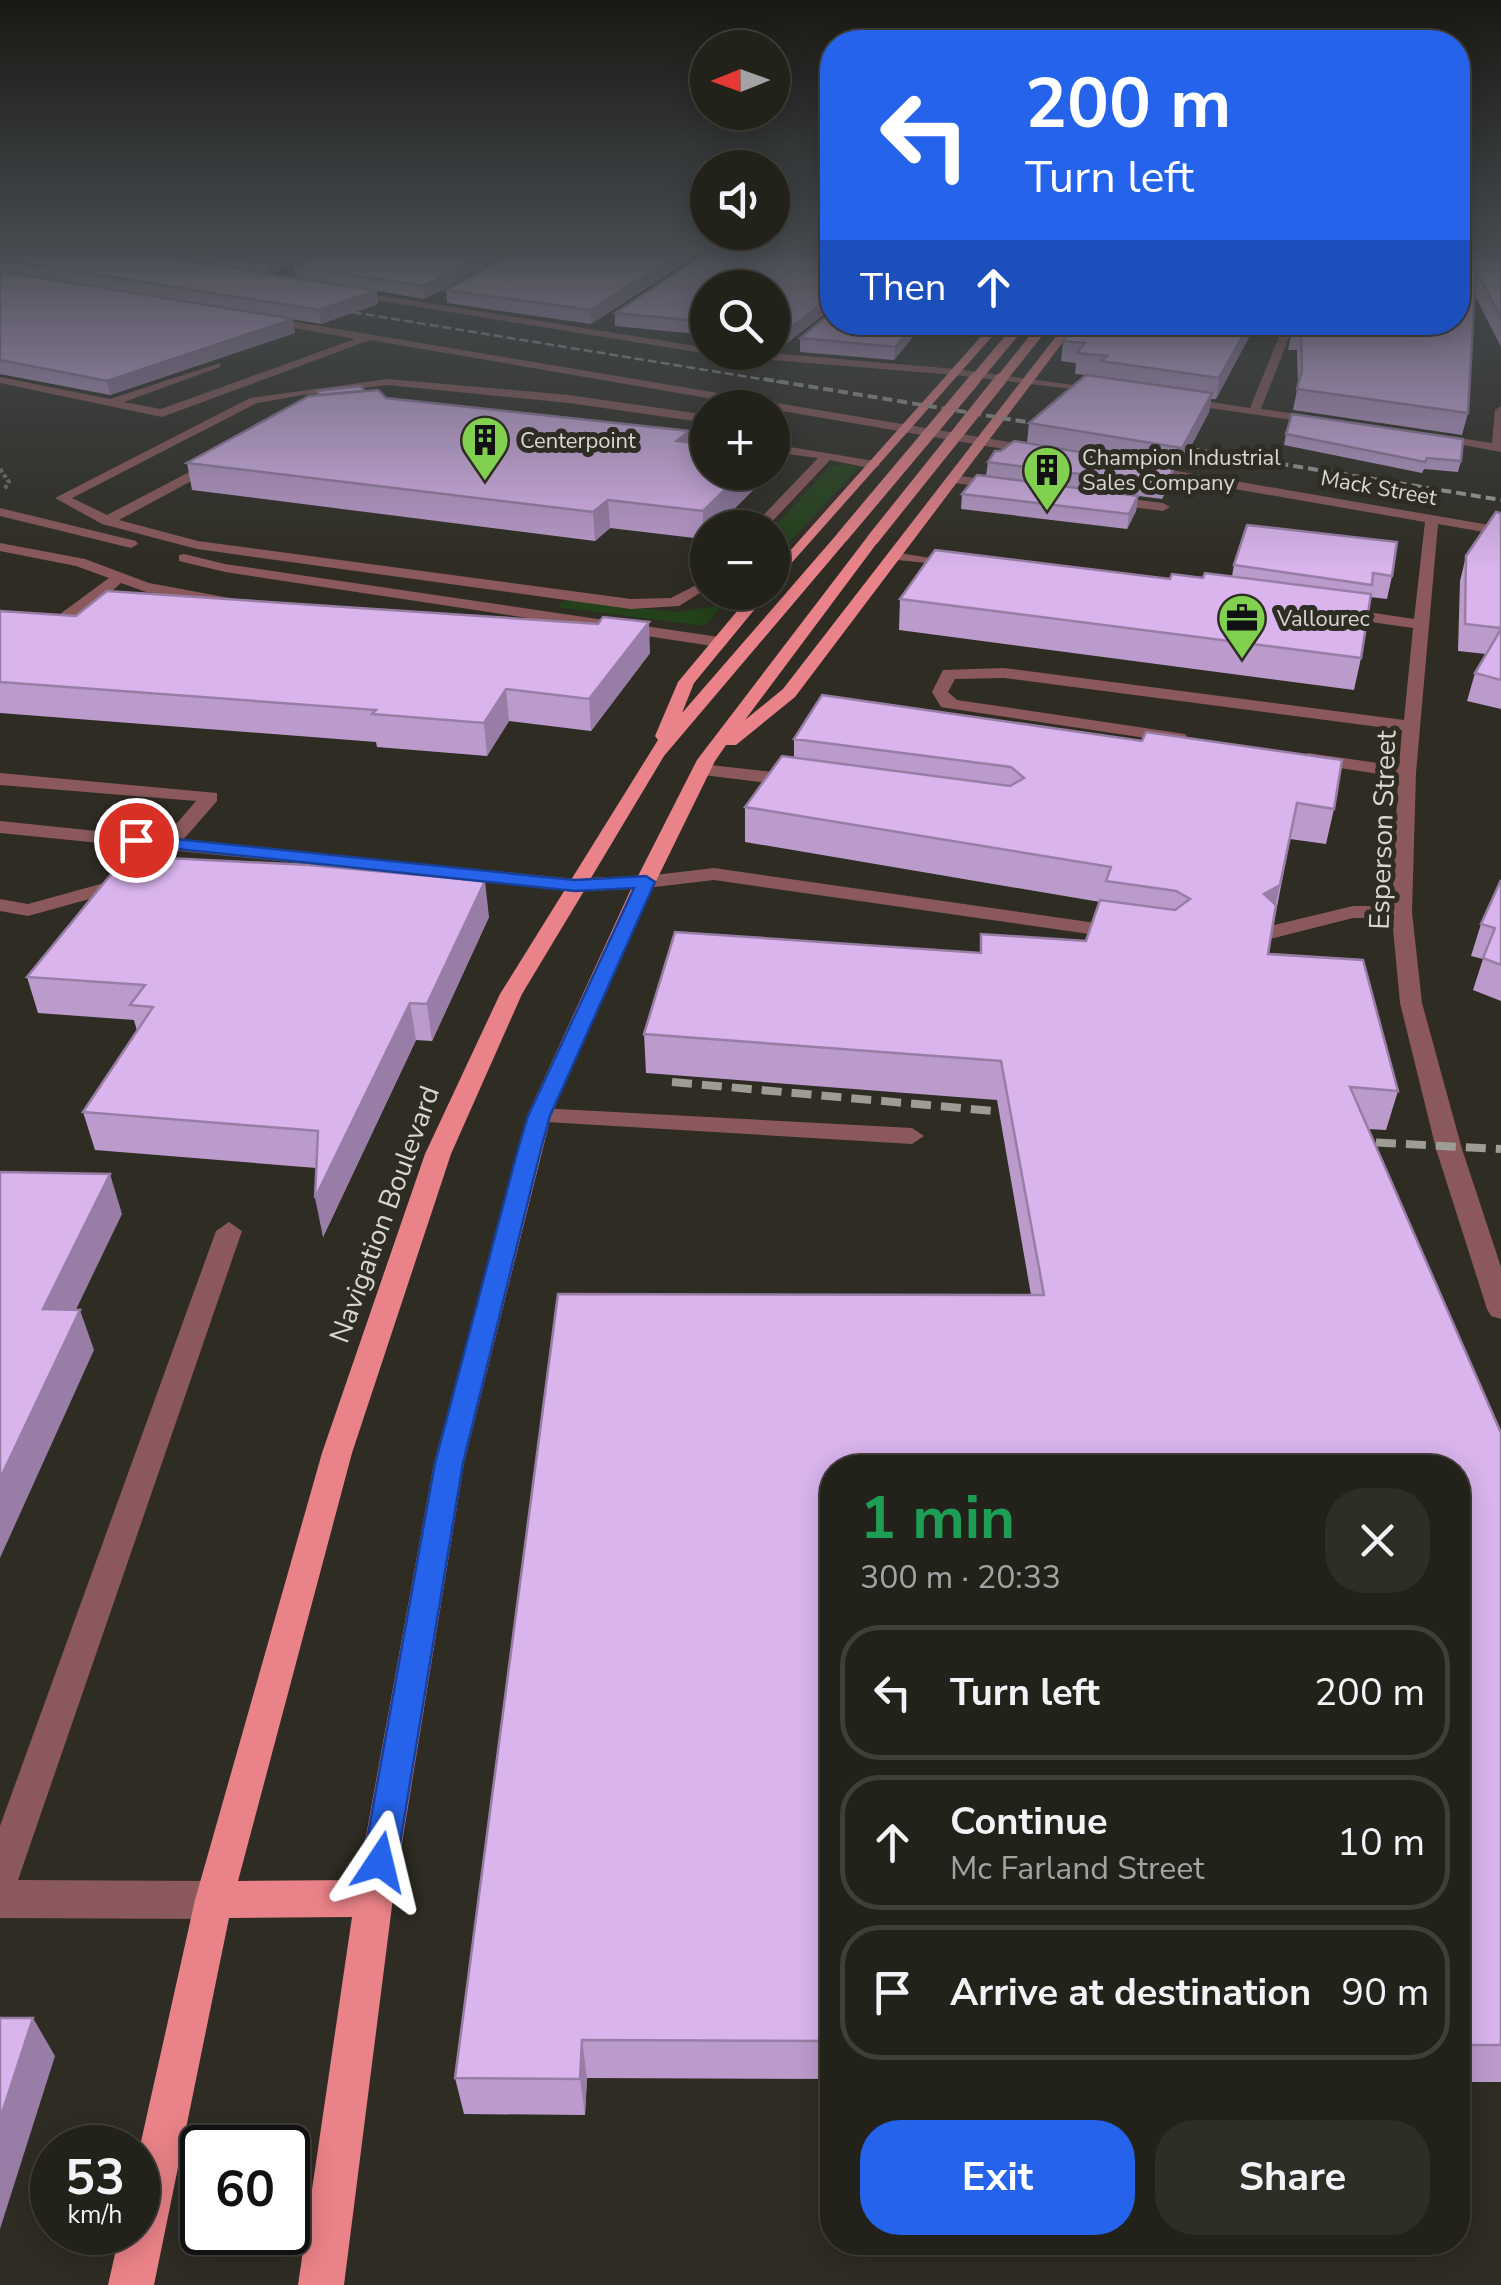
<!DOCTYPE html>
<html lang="en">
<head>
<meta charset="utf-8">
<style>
  body { margin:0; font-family:"Nunito Sans",sans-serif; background:#2e2e27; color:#f1f3f6; height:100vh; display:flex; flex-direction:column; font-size:38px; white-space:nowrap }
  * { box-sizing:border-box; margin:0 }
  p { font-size:32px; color:#a2a3a2 }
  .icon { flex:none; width:55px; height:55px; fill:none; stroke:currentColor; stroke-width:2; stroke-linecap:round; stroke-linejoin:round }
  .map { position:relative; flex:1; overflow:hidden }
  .panel { position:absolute; left:820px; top:1455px; width:650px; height:800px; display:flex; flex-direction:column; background:#22211a; border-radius:40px; box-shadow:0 5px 25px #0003,0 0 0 2px #3f3e39 }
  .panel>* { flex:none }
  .top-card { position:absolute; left:820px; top:30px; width:650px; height:305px; border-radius:40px; box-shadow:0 5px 25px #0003,0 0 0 2px #3f3e39; background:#2563eb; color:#fff; overflow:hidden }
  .needle { width:65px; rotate:269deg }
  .tools { position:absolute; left:690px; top:30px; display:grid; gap:20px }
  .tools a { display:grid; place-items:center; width:100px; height:100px; border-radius:50%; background:#22211a; box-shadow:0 5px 25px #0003,0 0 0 2px #3f3e39; font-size:50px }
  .speed { position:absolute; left:30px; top:2125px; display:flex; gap:20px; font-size:50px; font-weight:700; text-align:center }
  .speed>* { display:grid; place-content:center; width:130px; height:130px; border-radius:50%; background:#22211a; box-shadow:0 5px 25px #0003,0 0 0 2px #3f3e39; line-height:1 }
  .speed small { font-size:25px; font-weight:400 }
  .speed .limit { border:5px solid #111; border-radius:15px; background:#fff; color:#111 }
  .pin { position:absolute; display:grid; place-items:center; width:85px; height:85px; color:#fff; margin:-42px; border:5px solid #fff; border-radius:50%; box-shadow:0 2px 10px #0007 }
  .me { position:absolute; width:110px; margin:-55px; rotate:10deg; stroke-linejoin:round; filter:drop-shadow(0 0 8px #0008) }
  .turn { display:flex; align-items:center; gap:35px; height:210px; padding:0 40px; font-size:45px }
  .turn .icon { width:130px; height:130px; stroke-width:2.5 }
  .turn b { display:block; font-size:70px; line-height:85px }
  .then { display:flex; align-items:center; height:95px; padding:0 40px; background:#0003; gap:20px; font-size:38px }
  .round { display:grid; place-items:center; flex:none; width:105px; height:105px; border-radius:40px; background:#2e2e27 }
  .summary { display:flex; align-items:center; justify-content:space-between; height:170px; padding:0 40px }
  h1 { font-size:60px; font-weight:700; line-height:75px; color:#1e9e55 }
  .primary-button { display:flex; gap:20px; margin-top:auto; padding:20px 40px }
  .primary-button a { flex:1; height:115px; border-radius:40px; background:#2563eb; color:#fff; font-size:40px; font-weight:700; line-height:115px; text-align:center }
  .primary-button a+a { background:#2e2e27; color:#f1f3f6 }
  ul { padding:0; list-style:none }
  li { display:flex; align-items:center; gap:30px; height:135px; margin:0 20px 15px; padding:0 20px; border:5px solid #3f3e39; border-radius:40px }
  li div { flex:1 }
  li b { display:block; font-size:38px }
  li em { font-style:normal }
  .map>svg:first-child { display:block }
  .green { fill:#23411a }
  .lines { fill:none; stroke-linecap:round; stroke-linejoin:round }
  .path { stroke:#706e67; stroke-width:4; stroke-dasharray:4 2.5; stroke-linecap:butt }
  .minor { fill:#8b595b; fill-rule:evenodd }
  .major { fill:#ea8389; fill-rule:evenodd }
  .rail-far2 { stroke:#9d9c95; stroke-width:2.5; stroke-dasharray:9 4; stroke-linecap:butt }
  .rail-far1 { stroke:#9d9c95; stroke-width:4; stroke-dasharray:10 5; stroke-linecap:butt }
  .rail { stroke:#9d9c95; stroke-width:8; stroke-dasharray:20 10; stroke-linecap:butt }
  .major-bridge-far1 { stroke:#ea8389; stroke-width:10 }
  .major-bridge { stroke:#ea8389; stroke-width:12 }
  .wall { fill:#bb9bcc }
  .shaded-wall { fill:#987ea6 }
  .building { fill:#d9b4ed; stroke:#987ea6; stroke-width:2.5 }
  .route { fill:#2563eb; stroke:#184099; stroke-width:2.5 }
  .labels { text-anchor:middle; stroke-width:10; stroke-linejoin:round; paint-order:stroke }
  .far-poi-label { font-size:22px; fill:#d8d7d1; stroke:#2e2c23; text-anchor:start }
  .far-street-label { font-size:22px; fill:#d8d7d1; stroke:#2e2c23 }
  .street-label { font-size:28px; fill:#d8d7d1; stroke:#2e2c23 }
</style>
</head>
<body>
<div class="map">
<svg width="1501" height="2285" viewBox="0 0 1501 2285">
  <rect width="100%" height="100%" fill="#2e2c23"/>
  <g class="green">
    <path d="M840 464 859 467 773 560V528L830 467Z"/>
    <path d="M565 600 676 612 723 605 705 626 557 607Z"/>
  </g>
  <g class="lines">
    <path class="path" d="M0 469 9 482 4 490"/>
    <g class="minor">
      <path d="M338 249H350L276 283 268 281Z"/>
      <path d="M347 290 708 348V352H760L955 369 1111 390 1105 393 955 375 715 355 344 295Z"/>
      <path d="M260 316 1039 447 1045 451 1039 455 370 340 162 417 0 383V377L110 399 220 363V367L124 402 161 409 355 339 256 321Z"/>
      <path d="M1285 322H1295L1261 409 1323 418 1327 425 1175 403 1179 397 1250 408Z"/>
      <path d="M388 379 569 395 708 415V423L569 403 388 385 303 395 257 403 72 498 107 515 218 457 223 464 119 520 198 541 631 599 671 598 700 583 708 588 679 606 631 609 197 549 102 524 55 498 250 398Z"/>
      <path d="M1501 406V452L1426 438 1432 434 1492 443 1495 410Z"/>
      <path d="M659 431 708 436V444L655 438Z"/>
      <path d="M772 444 874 461 880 465 874 469 830 460 766 528H751L818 458 772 452Z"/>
      <path d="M1142 465 1501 527V535L1438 524 1416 773 1412 912 1422 1003 1462 1149 1501 1267V1319L1491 1316 1487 1309 1436 1149 1400 1003 1392 918H1353L1270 939 1259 933 1262 928 1353 906H1392L1398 777 1308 763 1299 758 1308 753 1399 766 1402 730 1004 678 955 679 948 692 957 700 1185 734 1188 738 1179 743 947 708 941 707 932 692 943 670 1004 668 1404 720 1413 628 1335 617 1327 612 1335 607 1414 619 1425 522 1137 472 1136 469Z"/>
      <path d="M952 475 1007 482 1014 486 1007 490 947 482 945 479Z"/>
      <path d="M1106 496 1163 503 1170 507 1163 511 1101 503 1099 500Z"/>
      <path d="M0 508 136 541 138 544 131 548 0 516Z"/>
      <path d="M0 543 85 559 149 583 251 602 243 607 146 592 121 583C84 617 50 630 0 635V625L60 614 109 578 76 566 0 551Z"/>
      <path d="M893 552 943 560 936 564 888 559V553Z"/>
      <path d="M184 554 225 564 719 637 727 642 719 647 225 572 179 561V555Z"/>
      <path d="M711 592H768L769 593C756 601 724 600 711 592Z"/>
      <path d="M701 764 800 775 809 781 800 787 695 774V766Z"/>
      <path d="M0 773 217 793V801L183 840 575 879 585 885 575 891 0 833V821L164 838 196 801 0 785Z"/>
      <path d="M714 868 1124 927 1135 933 1124 939 714 880 646 888 636 882 646 876Z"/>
      <path d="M126 877 136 883 133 887 28 916 0 911V899L28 904Z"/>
      <path d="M539 1108 912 1128 924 1136 912 1144 530 1121 527 1116 530 1111Z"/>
      <path d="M229 1222 242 1231 18 1880 214 1881 228 1887 233 1900 228 1913 214 1919 0 1918V1826L216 1231Z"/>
    </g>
    <g class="major">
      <path d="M994 322H1005L772 585V571Z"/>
      <path d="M1067 322H1078L795 697 736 745H726L715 761 635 924 551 1116 464 1463 393 1898 344 2285H298L352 1917 229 1918 154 2285H108L120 2232H138V2155L195 1900 322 1453 425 1154 500 994 658 740 655 736 678 682 753 592H769L694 683 682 713 838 533H848V539L664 756 591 878 638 876 697 760 868 536 880 539 745 720 783 689ZM631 889 527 1116 434 1463 358 1880 238 1881 352 1453 451 1154 522 994 584 891Z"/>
    </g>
    <path class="rail-far2" d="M327 308 779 382"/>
    <g class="rail-far1">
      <path d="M764 379 1057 427"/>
      <path d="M1160 444 1501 500"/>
    </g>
    <g class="rail">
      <path d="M672 1082 1027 1114"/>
      <path d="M1346 1141 1501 1149"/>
    </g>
    <g class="major-bridge-far1">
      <path d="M973 382 1023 322"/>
      <path d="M999 382 1047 322"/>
    </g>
    <g class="major-bridge">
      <path d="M843 536 975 379"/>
      <path d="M873 539 1001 379"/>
    </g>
  </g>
  <g class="wall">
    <path d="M0 249H328L271 274 296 278 294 266 331 249H519L424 299 377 291 378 304 321 324 0 271Z"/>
    <path d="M523 249H707L591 324 447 303 446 290Z"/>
    <path d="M832 249V310V308L778 350H772V288H708V335L615 326V313Z"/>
    <path d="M1458 249H1501V347L1474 294 1468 413 1462 435 1293 410 1298 385 1297 350H1288L1292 330Z"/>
    <path d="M0 271 293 319 295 333 110 395 0 374Z"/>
    <path d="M925 322 894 360 800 352V338Z"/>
    <path d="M1076 322H1257L1216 399H1211L1209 412 1179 469 1174 468 1171 482 1162 499 986 476 988 462 1001 451 1027 443 1029 423 1099 376 1075 374 1076 363 1061 361 1063 341Z"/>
    <path d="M317 391H365L386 398 690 443 765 478 715 528H708L703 539 610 528 595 541 192 490 187 463 318 395Z"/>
    <path d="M1286 434 1461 461 1458 472 1424 469 1422 473 1284 445Z"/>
    <path d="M962 494 1138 496 1136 511 1127 529 961 509Z"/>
    <path d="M1501 513V709L1467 701 1475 673 1486 654 1458 651 1460 581 1466 556Z"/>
    <path d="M1247 525 1392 576 1387 599 1370 597 1361 658 1354 690 899 630 900 599 1170 579 1232 576 1234 565Z"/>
    <path d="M0 611 76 616 650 653 591 731 509 721 487 756 377 747 376 742 0 713Z"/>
    <path d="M822 695 1142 741 1146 732 1342 760 1334 809 1326 844 1290 839 1268 954 1363 960 1398 1091 1386 1130 1368 1129 1501 1433V2082H1458V1468H832V2079L587 2078 585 2115 464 2114 455 2078 558 1294 1031 1295 997 1100 646 1073 644 1034 675 932 980 953 981 934 1086 941 1100 902 745 842V807L782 756 794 757V739Z"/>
    <path d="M1501 880V1001L1473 990 1483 959 1471 956 1481 924Z"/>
    <path d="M489 917 432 1041 416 1040 323 1237 316 1168 95 1150 83 1112 137 1031 134 1020 38 1013 27 977Z"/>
  </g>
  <g class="shaded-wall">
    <path d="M299 249H328L270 274 269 262Z"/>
    <path d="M495 249H519L424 299 423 286Z"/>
    <path d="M688 249H707L591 324 590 310Z"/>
    <path d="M376 291 378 304 321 324 319 310Z"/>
    <path d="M832 296V308L778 350V337Z"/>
    <path d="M293 319 295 333 110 395 107 381Z"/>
    <path d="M915 322H925L894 360 895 347Z"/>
    <path d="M1250 322H1257L1216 399 1219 378Z"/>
    <path d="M1212 393 1209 412 1179 469 1182 448Z"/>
    <path d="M689 431 690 457 677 441Z"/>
    <path d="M1174 468 1171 482 1162 499 1165 485Z"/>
    <path d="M743 472H765V478L715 528H708V535L703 539V511Z"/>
    <path d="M1138 496 1136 511 1127 529 1129 514Z"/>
    <path d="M608 500 610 528 595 541 593 512Z"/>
    <path d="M649 622 650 653 591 731 589 699Z"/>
    <path d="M506 689 509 721 487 756 484 723Z"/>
    <path d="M485 881 489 917 432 1041 427 1004Z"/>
    <path d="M1280 885 1272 922 1264 894Z"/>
    <path d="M410 1003 416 1040 323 1237 315 1198Z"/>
    <path d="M110 1174 122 1214 57 1349 43 1309Z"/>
    <path d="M80 1310 94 1350 0 1558V1479Z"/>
    <path d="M33 2018 55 2056 0 2229V2119Z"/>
    <path d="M582 2040 587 2078 585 2115 580 2079Z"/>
  </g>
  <g class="building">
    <path d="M0 249H114L376 291 319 310 0 259Z"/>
    <path d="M175 249H299L269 262Z"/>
    <path d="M331 249H495L423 286 294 266Z"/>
    <path d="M523 249H688L590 310 446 290Z"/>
    <path d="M713 249H832V296L778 337 772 336V288H708V322L615 313Z"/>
    <path d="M1458 249H1501V318L1476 270 1468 413 1297 389 1302 370 1301 330H1292L1295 322H1458Z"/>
    <path d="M0 271 293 319 107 381 0 360Z"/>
    <path d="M832 312V322H915L895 347 800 338Z"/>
    <path d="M1076 322H1250L1219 378 1101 361 1107 356 1077 353 1085 343 1063 341Z"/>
    <path d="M1086 375 1212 393 1182 448 1029 423Z"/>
    <path d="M360 386 365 391 320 395 317 391Z"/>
    <path d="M378 390 386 398 689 431 677 441 708 445V472H743L703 511 608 500 593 512 187 463 309 396Z"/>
    <path d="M1292 414 1463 439 1461 461 1427 458 1425 462 1286 434Z"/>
    <path d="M1014 441 1174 468 1165 485 988 462 995 451H1001Z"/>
    <path d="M977 475 1138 496 1129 514 962 494Z"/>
    <path d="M1496 512 1501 513V628L1465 624 1466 556Z"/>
    <path d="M1247 525 1397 542 1392 576 1373 573 1372 585 1234 565Z"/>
    <path d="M935 550 1170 579 1172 574 1203 578 1205 573 1371 594 1361 658 900 599Z"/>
    <path d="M107 591 598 624 603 617 649 622 589 699 506 689 484 723 372 714 376 710 0 682V611L76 616Z"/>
    <path d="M1501 629V680L1475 673Z"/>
    <path d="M822 695 1142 741 1146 732 1342 760 1334 809 1297 803 1280 885 1264 894 1276 905 1268 954 1363 960 1398 1091 1350 1087 1501 1433V2045H1458V1468H832V2041L582 2040 580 2079 455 2078 558 1294 1044 1295 1001 1061 644 1034 675 932 981 953V934L1086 941 1100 900 1175 910 1190 899 1176 891 1106 881 1111 867 745 807 782 756 1010 786 1024 778 1011 767 794 739Z"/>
    <path d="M126 856 309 865 485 881 427 1004 410 1003 315 1198 318 1131 83 1112 153 1007 130 1005 145 985 27 977Z"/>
    <path d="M1501 880V965L1483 958 1495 928 1481 924Z"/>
    <path d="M0 1172 110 1174 43 1309 80 1310 0 1479Z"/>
    <path d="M0 2018H33L0 2119Z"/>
  </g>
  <linearGradient id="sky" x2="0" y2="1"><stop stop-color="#191813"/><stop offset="0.44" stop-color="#464b50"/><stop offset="1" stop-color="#464b50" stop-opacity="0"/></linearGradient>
  <rect width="1501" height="569" fill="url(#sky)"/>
  <path class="route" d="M136 835 575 880 646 876 655 882 550 1116 541 1149 463 1463 397 1862 392 1873 380 1878 368 1873 363 1862 435 1463 518 1149 528 1116 634 888 575 891 130 844 127 840Z"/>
  <defs>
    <g id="building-pin" transform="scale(2.5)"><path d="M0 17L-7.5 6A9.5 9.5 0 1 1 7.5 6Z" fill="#81d050" stroke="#2e2c23"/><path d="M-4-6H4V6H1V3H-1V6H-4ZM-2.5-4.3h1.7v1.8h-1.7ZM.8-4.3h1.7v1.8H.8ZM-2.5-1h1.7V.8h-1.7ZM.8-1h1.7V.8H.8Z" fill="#111"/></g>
    <g id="office-pin" transform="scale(2.5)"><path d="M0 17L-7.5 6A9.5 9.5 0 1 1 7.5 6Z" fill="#81d050" stroke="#2e2c23"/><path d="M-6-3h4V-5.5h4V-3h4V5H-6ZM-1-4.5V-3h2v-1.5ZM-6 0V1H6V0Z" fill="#111"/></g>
  </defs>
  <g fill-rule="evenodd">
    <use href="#building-pin" x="485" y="440"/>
    <use href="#building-pin" x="1047" y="470"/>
    <use href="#office-pin" x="1242" y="618"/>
  </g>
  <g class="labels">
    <g class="far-poi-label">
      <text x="520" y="448">Centerpoint</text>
      <text x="1082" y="465">Champion Industrial<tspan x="1082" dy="25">Sales Company</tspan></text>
      <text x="1277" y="626">Vallourec</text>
    </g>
    <g class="far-street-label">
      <text transform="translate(1379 487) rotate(10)" y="8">Mack Street</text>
    </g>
    <g class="street-label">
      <text transform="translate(1382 830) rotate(-88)" y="10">Esperson Street</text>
      <text transform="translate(384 1214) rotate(-70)" y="10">Navigation Boulevard</text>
    </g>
  </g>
</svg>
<div class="tools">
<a><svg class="needle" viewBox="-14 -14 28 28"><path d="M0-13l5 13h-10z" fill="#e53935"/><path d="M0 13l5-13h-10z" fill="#a2a3a2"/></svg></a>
<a><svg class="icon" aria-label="sound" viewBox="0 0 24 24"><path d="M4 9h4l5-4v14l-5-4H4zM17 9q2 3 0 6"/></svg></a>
<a><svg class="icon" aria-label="search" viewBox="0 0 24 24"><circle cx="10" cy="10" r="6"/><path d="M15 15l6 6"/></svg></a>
<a>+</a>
<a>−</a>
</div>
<div class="speed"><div>53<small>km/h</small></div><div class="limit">60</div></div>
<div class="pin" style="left:136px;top:840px;background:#d93025"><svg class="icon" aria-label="arrive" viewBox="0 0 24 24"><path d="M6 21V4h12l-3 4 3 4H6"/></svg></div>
<svg class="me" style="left:380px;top:1862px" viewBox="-20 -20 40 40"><path d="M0-17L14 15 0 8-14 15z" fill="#2563eb" stroke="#fff" stroke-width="4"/></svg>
<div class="top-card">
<div class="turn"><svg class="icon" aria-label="left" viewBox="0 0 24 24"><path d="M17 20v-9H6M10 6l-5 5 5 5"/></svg><div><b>200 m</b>Turn left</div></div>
<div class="then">Then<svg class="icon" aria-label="ahead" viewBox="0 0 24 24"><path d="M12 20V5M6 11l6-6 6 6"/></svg></div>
</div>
<section class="panel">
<div class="summary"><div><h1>1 min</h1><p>300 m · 20:33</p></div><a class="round"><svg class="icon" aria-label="close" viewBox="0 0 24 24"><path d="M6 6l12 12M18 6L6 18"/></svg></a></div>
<ul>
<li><svg class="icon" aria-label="left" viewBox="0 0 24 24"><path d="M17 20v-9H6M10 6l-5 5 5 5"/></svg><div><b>Turn left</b></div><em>200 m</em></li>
<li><svg class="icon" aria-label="ahead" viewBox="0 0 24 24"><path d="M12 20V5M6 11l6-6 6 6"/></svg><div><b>Continue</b><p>Mc Farland Street</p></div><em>10 m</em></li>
<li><svg class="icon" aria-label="arrive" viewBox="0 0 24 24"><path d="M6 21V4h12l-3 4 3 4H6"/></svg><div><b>Arrive at destination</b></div><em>90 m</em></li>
</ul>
<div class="primary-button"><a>Exit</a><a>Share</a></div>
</section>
</div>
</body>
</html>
